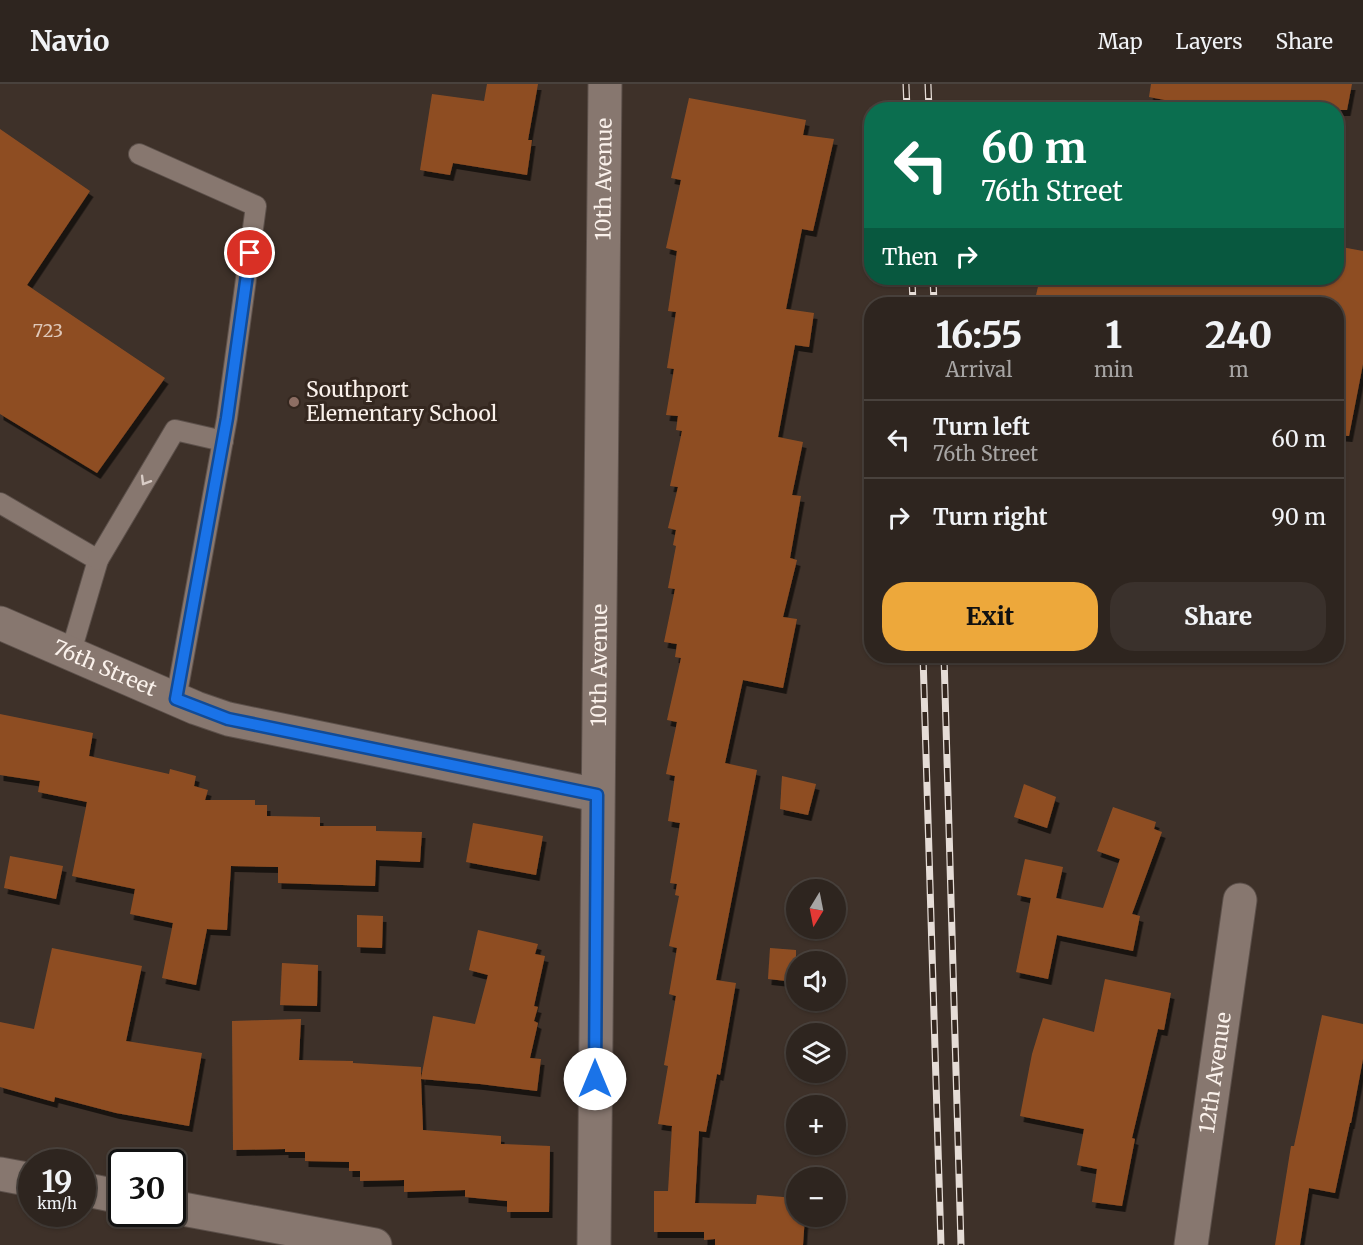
<!DOCTYPE html>
<html lang="en">
<head>
<meta charset="utf-8">
<style>
  body { margin:0; font-family:Merriweather,serif; background:#3a312c; color:#f1f3f6; height:100vh; display:flex; flex-direction:column; font-size:22px; white-space:nowrap }
  * { box-sizing:border-box; margin:0 }
  p { font-size:20px; color:#a7a5a4 }
  .icon { flex:none; width:33px; height:33px; fill:none; stroke:currentColor; stroke-width:2; stroke-linecap:round; stroke-linejoin:round }
  .map { position:relative; flex:1; overflow:hidden }
  .sheet { position:absolute; left:864px; top:213px; width:480px; height:366px; display:flex; flex-direction:column; background:#2e251f; border-radius:24px; box-shadow:0 2px 4px #0004,0 0 0 2px #49423d }
  .sheet>* { flex:none }
  .banner { position:absolute; left:864px; top:18px; width:480px; height:183px; border-radius:24px; box-shadow:0 2px 4px #0004,0 0 0 2px #49423d; background:#0b6e4f; color:#fff; overflow:hidden }
  .needle { width:39px; rotate:190deg }
  .fabs { position:absolute; left:786px; top:795px; display:grid; gap:12px }
  .fabs a { display:grid; place-items:center; width:60px; height:60px; border-radius:50%; background:#2e251f; box-shadow:0 2px 4px #0004,0 0 0 2px #49423d; font-size:30px }
  .speed { position:absolute; left:18px; top:1065px; display:flex; gap:12px; font-size:30px; font-weight:700; text-align:center }
  .speed>* { display:grid; place-content:center; width:78px; height:78px; border-radius:50%; background:#2e251f; box-shadow:0 2px 4px #0004,0 0 0 2px #49423d; line-height:1 }
  .speed small { font-size:15px; font-weight:400 }
  .speed .limit { border:3px solid #111; border-radius:9px; background:#fff; color:#111 }
  .pin { position:absolute; display:grid; place-items:center; width:51px; height:51px; color:#fff; margin:-26px; border:3px solid #fff; border-radius:50%; box-shadow:0 2px 6px #0007 }
  .me { position:absolute; width:66px; margin:-33px; rotate:0deg; stroke-linejoin:round; filter:drop-shadow(0 0 4px #0008) }
  .turn { display:flex; align-items:center; gap:21px; height:126px; padding:0 18px; font-size:27px }
  .turn .icon { width:78px; height:78px; stroke-width:2.5 }
  .turn b { display:block; font-size:42px; line-height:51px }
  .then { display:flex; align-items:center; height:57px; padding:0 18px; background:#0003; gap:12px; font-size:22px }
  .eta { display:flex; justify-content:space-evenly; align-items:center; height:102px; text-align:center }
  .eta b { font-size:36px; font-weight:800; line-height:42px }
  .primary-button { display:flex; gap:12px; margin-top:auto; padding:12px 18px }
  .primary-button a { flex:1; height:69px; border-radius:24px; background:#eda83b; color:#111; font-size:24px; font-weight:800; line-height:69px; text-align:center }
  .primary-button a+a { background:#3a312c; color:#f1f3f6 }
  ul { padding:0; list-style:none }
  li { display:flex; align-items:center; gap:18px; height:78px; padding:0 18px; border-top:2px solid #49423d }
  li div { flex:1 }
  li b { display:block; font-size:22px }
  li em { font-style:normal }
  header { display:flex; align-items:center; gap:36px; box-sizing:border-box; height:84px; padding:0 30px; background:#2e251f; border-bottom:2px solid #49423d }
  header strong { font-size:28px }
  nav { display:flex; gap:33px; margin-inline-start:auto; font-size:21px }
  .map>svg:first-child { display:block }
  .building { fill:#8e4e24; filter:url(#shadow) }
  .lines { fill:none; stroke-linecap:round; stroke-linejoin:round }
  .service-casing { stroke:#5c504a; stroke-width:22 }
  .minor-casing { stroke:#5c504a; stroke-width:35 }
  .tertiary-casing { stroke:#5c504a; stroke-width:35 }
  .service { stroke:#87776f; stroke-width:20 }
  .minor { stroke:#87776f; stroke-width:33 }
  .tertiary { stroke:#87776f; stroke-width:33 }
  .rail-casing { stroke:#e5dcd6; stroke-width:7 }
  .rail { stroke:#34271f; stroke-width:4.5; stroke-dasharray:14; stroke-linecap:butt }
  .oneway { stroke:#d8ccc6 }
  .route-casing { stroke:#114b97; stroke-width:15 }
  .route { stroke:#1a73e8; stroke-width:10 }
  .education-dot { fill:#8d6e63; stroke:#34271f; stroke-width:2 }
  .labels { text-anchor:middle; stroke-width:6; stroke-linejoin:round; paint-order:stroke }
  .number-label { font-size:18px; fill:#dfc8b9 }
  .street-label { font-size:21px; fill:#faf1eb; stroke:#34271f }
  .poi-label { font-size:21px; fill:#faf1eb; stroke:#34271f; text-anchor:start }
</style>
</head>
<body>
<header>
<strong>Navio</strong>
<nav><a>Map</a><a>Layers</a><a>Share</a></nav>
</header>
<div class="map">
<svg width="1363" height="1161" viewBox="0 0 1363 1161">
  <defs>
    <filter id="shadow"><feDropShadow dx="3.5" dy="6" stdDeviation="0" flood-color="#0009"/></filter>
  </defs>
  <rect width="100%" height="100%" fill="#3e3129"/>
  <g class="building">
    <path d="M487 0H538L528 56H532L527 91 453 79 450 91 420 86 432 10 484 17Z"/>
    <path d="M1151 0H1352L1347 26H1217L1149 13Z"/>
    <path d="M689 14 806 36 803 51 834 55 813 147 802 145 786 225 814 229 809 263 795 261 778 353 803 358 792 411 801 412 790 474 797 476 783 533 797 535 783 604 743 596 725 679 757 686 716 896 736 899 720 991 717 990 706 1048 699 1047 695 1119 756 1120 757 1111 796 1114V1132H805L803 1161H715V1155L704 1156V1148H654V1107H668L672 1042 658 1040 668 982 664 981 676 912 669 910 677 864 669 862 679 812 675 811 677 800 670 799 680 739 668 737 675 692 666 690 677 638 667 636 681 574 675 573 677 560 664 558 675 505 668 504 676 462 673 461 676 446 668 444 678 403 670 402 682 347 676 346 678 332 666 331 674 285 667 284 676 228 668 227 677 167 666 164 681 96 671 94Z"/>
    <path d="M0 45 90 107 27 201 165 294 97 389 0 330Z"/>
    <path d="M1336 162 1363 167V280L1349 352 1336 351V220H1034L1040 194H1336Z"/>
    <path d="M0 630 93 649 89 672 169 690 170 685 196 692 194 702 208 706 205 716H255V721H267V732L320 733V742H376V747L422 748 420 778 376 776 375 802 278 799V783L231 782 227 846 207 845 196 901 162 894 173 839 130 830 135 805 72 792 87 718 38 708 40 697 0 691Z"/>
    <path d="M782 692 816 700 808 731 780 725Z"/>
    <path d="M1024 700 1056 713 1047 744 1014 733Z"/>
    <path d="M1113 723 1156 738 1154 745 1162 748 1132 830 1140 832 1133 867 1057 851 1048 895 1016 888 1031 814 1017 811 1025 775 1063 783 1056 814 1103 824 1120 775 1097 767Z"/>
    <path d="M473 739 543 752 536 791 466 778Z"/>
    <path d="M10 772 63 782 56 815 4 804Z"/>
    <path d="M357 831 383 832 382 864 357 863Z"/>
    <path d="M478 846 538 860 535 870 545 872 534 922 538 923 534 937 538 939 530 974 541 975 537 1007 480 1000 421 995 423 1046 501 1052V1060L550 1062 549 1128H507V1117L465 1113V1106L404 1108V1096L360 1097V1087H349V1078L305 1077V1068H285V1065L233 1066 232 937 301 935 299 976 353 977V979L421 983V994L433 932 475 940 488 891 469 886Z"/>
    <path d="M52 864 142 882 126 957 202 969 189 1042 116 1029 55 1013 54 1018 0 1003V938L34 945Z"/>
    <path d="M770 864 796 866V898L768 895Z"/>
    <path d="M282 879 318 881 317 922 280 921Z"/>
    <path d="M1105 895 1171 909 1164 946 1158 945 1132 1054 1135 1055 1122 1122 1092 1118 1097 1085 1077 1081 1084 1045 1020 1032 1032 970 1043 934 1094 948Z"/>
    <path d="M1322 931 1363 940V975L1351 1039H1350L1335 1109 1309 1104 1300 1161H1275L1291 1062H1294Z"/>
  </g>
  <g class="lines">
    <g class="service-casing">
      <g id="service">
        <path d="M139 70 256 122 227 334 176 615"/>
        <path d="M0 419 98 476 70 571"/>
        <path d="M98 476 175 346 223 357"/>
      </g>
    </g>
    <g class="minor-casing">
      <g id="minor">
        <path id="s1" d="M0 539 196 624 228 635 597 711"/>
        <path id="s2" d="M594 1161 605 0"/>
        <path id="s3" d="M1191 1161 1240 816"/>
      </g>
    </g>
    <g class="tertiary-casing">
      <g id="tertiary">
        <path d="M0 1090 32 1096"/>
        <path d="M82 1105 122 1113"/>
        <path d="M172 1123 375 1161"/>
      </g>
    </g>
    <use href="#service" class="service"/>
    <use href="#minor" class="minor"/>
    <use href="#tertiary" class="tertiary"/>
    <g class="rail-casing">
      <g id="rail">
        <path d="M906 0 907 26"/>
        <path d="M928 0 929 26"/>
        <path d="M912 194 913 220"/>
        <path d="M933 194 934 220"/>
        <path d="M923 572 941 1161"/>
        <path d="M944 572 961 1161"/>
      </g>
    </g>
    <use href="#rail" class="rail"/>
  </g>
  <defs><path id="oneway-chevron" d="M-2-3.5L2.5 0L-2 3.5" fill="none" stroke-width="1.6" stroke-linecap="round" stroke-linejoin="round" transform="scale(1.5)"/></defs>
  <use class="oneway" href="#oneway-chevron" transform="translate(145 397) rotate(121)"/>
  <g class="lines">
    <g class="route-casing">
      <path id="route" d="M250 169 227 334 176 615 228 635 597 711 595 995"/>
    </g>
    <use href="#route" class="route"/>
  </g>
  <circle class="education-dot" cx="294" cy="318" r="6"/>
  <g class="labels">
    <g class="number-label">
      <text x="48" y="253">723</text>
    </g>
    <g class="street-label">
      <text dy="7" stroke="none"><textPath href="#s2" startOffset="1066">10th Avenue</textPath></text>
      <text dy="7" stroke="none"><textPath href="#s2" startOffset="580">10th Avenue</textPath></text>
      <text dy="7" stroke="none"><textPath href="#s1" startOffset="114">76th Street</textPath></text>
      <text dy="7" stroke="none"><textPath href="#s3" startOffset="174">12th Avenue</textPath></text>
    </g>
    <g class="poi-label">
      <text x="306" y="313">Southport<tspan x="306" dy="24">Elementary School</tspan></text>
    </g>
  </g>
</svg>
<div class="fabs">
<a><svg class="needle" viewBox="-14 -14 28 28"><path d="M0-13l5 13h-10z" fill="#e53935"/><path d="M0 13l5-13h-10z" fill="#a7a5a4"/></svg></a>
<a><svg class="icon" aria-label="sound" viewBox="0 0 24 24"><path d="M4 9h4l5-4v14l-5-4H4zM17 9q2 3 0 6"/></svg></a>
<a><svg class="icon" aria-label="layers" viewBox="0 0 24 24"><path d="M12 4l9 5-9 5-9-5zM3 14l9 5 9-5"/></svg></a>
<a>+</a>
<a>−</a>
</div>
<div class="speed"><div>19<small>km/h</small></div><div class="limit">30</div></div>
<div class="pin" style="left:250px;top:169px;background:#d93025"><svg class="icon" aria-label="arrive" viewBox="0 0 24 24"><path d="M6 21V4h12l-3 4 3 4H6"/></svg></div>
<svg class="me" style="left:595px;top:995px" viewBox="-20 -20 40 40"><circle r="19" fill="#fff"/><path d="M0-13L10 11 0 6-10 11z" fill="#1a73e8"/></svg>
<div class="banner">
<div class="turn"><svg class="icon" aria-label="left" viewBox="0 0 24 24"><path d="M17 20v-9H6M10 6l-5 5 5 5"/></svg><div><b>60 m</b>76th Street</div></div>
<div class="then">Then<svg class="icon" aria-label="right" viewBox="0 0 24 24"><path d="M7 20v-9h11M14 6l5 5-5 5"/></svg></div>
</div>
<section class="sheet">
<div class="eta">
<div><b>16:55</b><p>Arrival</p></div>
<div><b>1</b><p>min</p></div>
<div><b>240</b><p>m</p></div>
</div>
<ul>
<li><svg class="icon" aria-label="left" viewBox="0 0 24 24"><path d="M17 20v-9H6M10 6l-5 5 5 5"/></svg><div><b>Turn left</b><p>76th Street</p></div><em>60 m</em></li>
<li><svg class="icon" aria-label="right" viewBox="0 0 24 24"><path d="M7 20v-9h11M14 6l5 5-5 5"/></svg><div><b>Turn right</b></div><em>90 m</em></li>
</ul>
<div class="primary-button"><a>Exit</a><a>Share</a></div>
</section>
</div>
</body>
</html>
